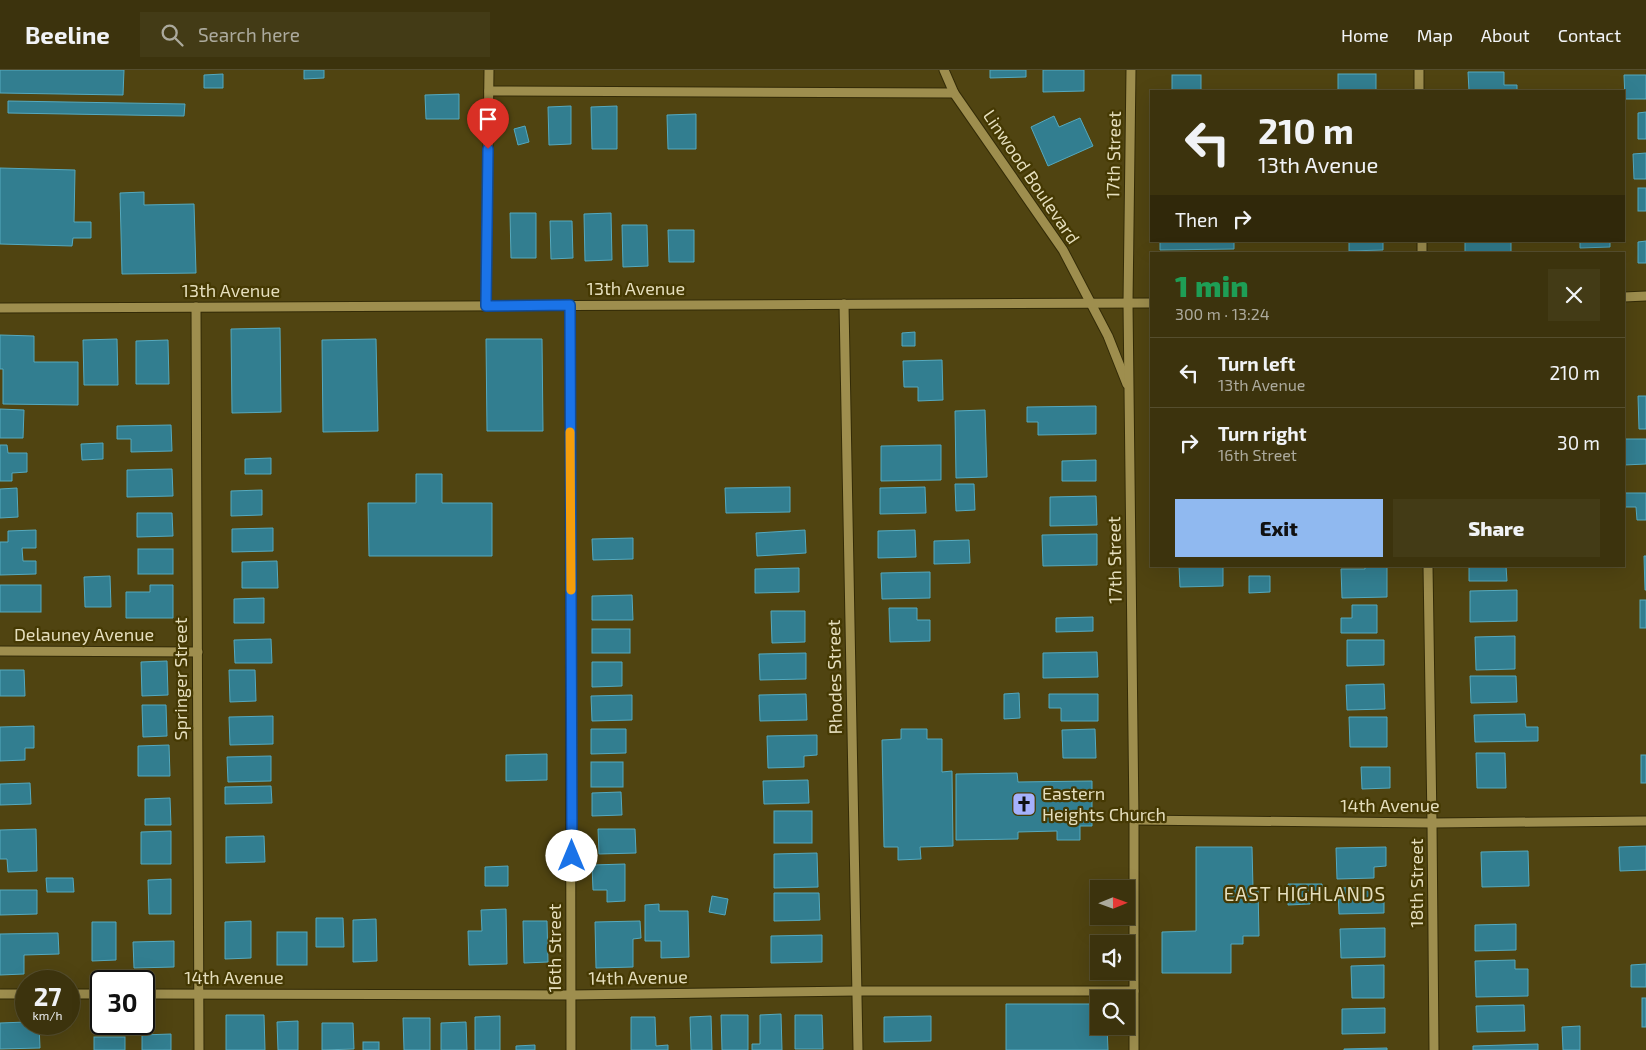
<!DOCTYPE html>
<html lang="en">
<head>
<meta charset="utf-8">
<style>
  body { margin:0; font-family:"Exo 2",sans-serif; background:#433b16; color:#f1f3f6; height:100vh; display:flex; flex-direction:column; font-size:19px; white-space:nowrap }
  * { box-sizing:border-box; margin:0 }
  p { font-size:16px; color:#acaa9d }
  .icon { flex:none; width:28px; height:28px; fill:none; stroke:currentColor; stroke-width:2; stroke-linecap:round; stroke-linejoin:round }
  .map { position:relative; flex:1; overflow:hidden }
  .side { position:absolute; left:1150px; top:182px; width:475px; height:315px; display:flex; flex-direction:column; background:#3c330d; border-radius:0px; box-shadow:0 5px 20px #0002,0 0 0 1px #554e2e }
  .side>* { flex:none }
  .guide { position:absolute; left:1150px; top:20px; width:475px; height:152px; border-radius:0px; box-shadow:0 5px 20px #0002,0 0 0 1px #554e2e; background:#3c330d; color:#f1f3f6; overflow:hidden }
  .needle { width:32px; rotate:89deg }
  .controls { position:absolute; left:1090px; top:810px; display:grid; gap:10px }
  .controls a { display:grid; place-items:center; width:45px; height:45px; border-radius:0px; background:#3c330d; box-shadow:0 5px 20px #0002,0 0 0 1px #554e2e; font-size:25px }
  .speed { position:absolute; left:15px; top:900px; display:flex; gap:10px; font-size:25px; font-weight:700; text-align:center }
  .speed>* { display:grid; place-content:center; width:65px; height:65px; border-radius:50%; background:#3c330d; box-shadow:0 5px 20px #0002,0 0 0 1px #554e2e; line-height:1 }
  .speed small { font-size:12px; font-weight:400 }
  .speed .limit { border:2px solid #111; border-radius:8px; background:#fff; color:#111 }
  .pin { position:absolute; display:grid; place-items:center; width:42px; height:42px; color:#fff; margin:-51px -21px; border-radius:50% 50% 50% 0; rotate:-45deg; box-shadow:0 0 5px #0007 }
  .pin .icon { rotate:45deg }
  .me { position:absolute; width:55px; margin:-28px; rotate:0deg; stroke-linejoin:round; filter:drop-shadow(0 0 4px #0008) }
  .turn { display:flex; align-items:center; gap:18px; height:105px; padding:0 25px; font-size:22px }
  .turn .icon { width:65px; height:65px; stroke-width:2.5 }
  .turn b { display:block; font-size:35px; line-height:42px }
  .then { display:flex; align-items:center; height:48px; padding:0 25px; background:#0003; gap:10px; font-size:19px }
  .round { display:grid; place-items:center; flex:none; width:52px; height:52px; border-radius:0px; background:#433b16 }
  .head { display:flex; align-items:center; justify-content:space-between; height:85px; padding:0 25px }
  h1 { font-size:30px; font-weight:800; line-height:38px; color:#1e9e55 }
  .primary-button { display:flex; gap:10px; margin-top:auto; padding:10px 25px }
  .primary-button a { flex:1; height:58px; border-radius:0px; background:#90b9f0; color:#111; font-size:20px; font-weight:800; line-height:58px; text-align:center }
  .primary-button a+a { background:#433b16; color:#f1f3f6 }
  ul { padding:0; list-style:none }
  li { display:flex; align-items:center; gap:15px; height:70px; padding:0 25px; border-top:1px solid #554e2e }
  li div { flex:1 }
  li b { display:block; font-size:19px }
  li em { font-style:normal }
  header { display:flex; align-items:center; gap:30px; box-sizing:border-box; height:70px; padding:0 25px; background:#3c330d; border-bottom:1px solid #554e2e }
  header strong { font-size:24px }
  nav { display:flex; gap:28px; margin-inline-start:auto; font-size:18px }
  .search { width:350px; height:45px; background:#433b16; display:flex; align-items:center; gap:12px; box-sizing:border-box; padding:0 18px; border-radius:0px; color:#acaa9d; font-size:19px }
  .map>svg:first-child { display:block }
  .building { fill:#327e90; stroke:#55a9be }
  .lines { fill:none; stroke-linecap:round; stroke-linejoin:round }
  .minor-casing { stroke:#332b07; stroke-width:11 }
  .minor { stroke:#9e8e4e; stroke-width:9 }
  .route-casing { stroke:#114b97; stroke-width:12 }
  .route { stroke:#1a73e8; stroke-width:9 }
  .slow { stroke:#f59e0b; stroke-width:9 }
  .labels { text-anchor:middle; stroke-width:4.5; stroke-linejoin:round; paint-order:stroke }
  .street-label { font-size:18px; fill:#e5debd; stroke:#453903 }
  .poi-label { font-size:18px; fill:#e5debd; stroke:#453903; text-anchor:start }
  .neighbourhood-label { font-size:19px; letter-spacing:1px; fill:#e5debd; stroke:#453903 }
</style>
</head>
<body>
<header>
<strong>Beeline</strong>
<div class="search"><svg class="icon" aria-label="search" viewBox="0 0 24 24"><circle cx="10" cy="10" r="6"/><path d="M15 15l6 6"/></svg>Search here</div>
<nav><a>Home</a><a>Map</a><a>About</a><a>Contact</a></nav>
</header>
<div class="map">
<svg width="1646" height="980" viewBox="0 0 1646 980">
  <rect width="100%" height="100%" fill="#504411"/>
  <g class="building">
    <path d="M0 0H124L123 25 0 23Z"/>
    <path d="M304 0H324V8L304 9Z"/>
    <path d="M990 0H1026V7L990 8Z"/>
    <path d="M1043 0H1084V21L1043 22Z"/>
    <path d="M1468 2H1504V15H1517V21H1469Z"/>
    <path d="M223 4V18H204V5Z"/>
    <rect x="1338" y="4" width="38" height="17"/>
    <rect x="1172" y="5" width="29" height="16"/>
    <path d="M1624 5H1646V29H1625Z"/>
    <path d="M459 24V49H426L425 25Z"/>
    <path d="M8 31 185 34 184 46 8 43Z"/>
    <path d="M571 36V74L549 75 548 37Z"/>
    <path d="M617 36V79H592L591 37Z"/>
    <path d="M1646 42V69H1638V43Z"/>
    <path d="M696 44V79H668L667 45Z"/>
    <path d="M1054 46 1059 57 1080 48 1093 76 1048 96 1031 57Z"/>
    <path d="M525 56 529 72 518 75 514 59Z"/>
    <path d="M1646 83V109H1634L1633 84Z"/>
    <path d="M0 98 75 100 74 152H91V168H73L72 176 0 174Z"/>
    <rect x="1638" y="118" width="8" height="23"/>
    <path d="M144 122V135L194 134 196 203 122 204 120 123Z"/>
    <path d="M510 143H536V188H511Z"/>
    <path d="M611 143 612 190 585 191 584 144Z"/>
    <path d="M550 151H572L573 188 551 189Z"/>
    <path d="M622 155H647L648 196 623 197Z"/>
    <path d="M668 160H694V192H669Z"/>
    <path d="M1160 171H1234V179L1160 180Z"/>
    <path d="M1349 171H1383V180L1349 181Z"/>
    <rect x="1465" y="171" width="46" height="13"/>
    <path d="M1580 171H1610V177L1580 178Z"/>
    <path d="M1646 171V193H1638V172Z"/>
    <path d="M280 258 281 342 232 343 231 259Z"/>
    <path d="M915 262V276H902V263Z"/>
    <path d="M0 265 34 266V292H78V335L3 334V299H0Z"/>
    <path d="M117 269 118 315H84L83 270Z"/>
    <path d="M376 269 378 361 323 362 322 270Z"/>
    <path d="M486 269H542L543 361H487Z"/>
    <path d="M168 270 169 314H136V271Z"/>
    <path d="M942 290 943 330 918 331V317H904L903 291Z"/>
    <path d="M1638 326H1646V359H1639Z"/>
    <path d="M1096 336V364L1038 365V352H1027V337Z"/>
    <path d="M0 339 24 340 23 368H0Z"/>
    <path d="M985 340 987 407 956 408 955 341Z"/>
    <path d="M171 355 172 381 131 382V369H117V356Z"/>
    <path d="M1624 369H1646V394L1624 395Z"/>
    <path d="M103 373V389L82 390 81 374Z"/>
    <path d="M0 375H7L8 383H27V402L12 403V411H0Z"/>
    <path d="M941 375V410L881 411V376Z"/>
    <path d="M271 388V404H245V389Z"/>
    <path d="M1096 390V411H1062V391Z"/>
    <path d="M172 399 173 426 127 427V400Z"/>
    <path d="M416 404H442V433H492V486H369L368 433H416Z"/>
    <path d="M955 414H974L975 440 956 441Z"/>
    <path d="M790 417V442L726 443 725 418Z"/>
    <path d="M925 417 926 443 880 444V418Z"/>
    <path d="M17 418 18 447 0 448V419Z"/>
    <path d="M262 420V445L231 446V421Z"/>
    <path d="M1624 423H1646V450H1637L1636 437H1624Z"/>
    <path d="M1096 426 1097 455 1050 456V427Z"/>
    <path d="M137 443H172L173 466 137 467Z"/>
    <path d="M273 458V481L232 482V459Z"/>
    <path d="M36 460V478H22L23 491H36V504L0 505V472H8V461Z"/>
    <path d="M805 460 806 483 757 486 756 463Z"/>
    <path d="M915 460 916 487 878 488V461Z"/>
    <path d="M1097 464V495L1043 496 1042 465Z"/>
    <path d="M633 468V489L593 490 592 469Z"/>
    <path d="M969 470 970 493 934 494V471Z"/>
    <rect x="138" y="479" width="35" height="25"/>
    <path d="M1644 486H1646V520H1645Z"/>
    <path d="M277 491 278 518H242V492Z"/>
    <path d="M1179 496H1223V516L1180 517Z"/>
    <path d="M1365 496H1387V527L1342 528 1341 499H1365Z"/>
    <path d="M1469 496H1506L1507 511H1469Z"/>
    <path d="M799 498V522L755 523V499Z"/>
    <path d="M930 502V528L882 529 881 503Z"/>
    <path d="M110 506 111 537H85L84 507Z"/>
    <path d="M1249 506H1270V522L1249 523Z"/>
    <rect x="0" y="515" width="41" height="27"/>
    <path d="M150 515H173V548H126V522H150Z"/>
    <path d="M1517 520V551L1470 552V521Z"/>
    <path d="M632 525 633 550H592V526Z"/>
    <path d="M264 528V553H234V529Z"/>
    <rect x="1640" y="530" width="6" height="28"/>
    <path d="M1352 535H1377V563H1341V548H1352Z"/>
    <path d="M889 538H917V550H930V571L890 572Z"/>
    <path d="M771 541H805V572L772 573Z"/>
    <path d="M1093 547V561L1056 562V548Z"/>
    <rect x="592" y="559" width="38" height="24"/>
    <path d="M1515 566V599L1476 600 1475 567Z"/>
    <path d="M271 569 272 593H235L234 570Z"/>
    <path d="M1347 570H1384V595L1347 596Z"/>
    <path d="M1097 582 1098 607 1043 608V583Z"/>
    <path d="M806 583V609L760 610 759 584Z"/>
    <path d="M167 591 168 625 142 626 141 592Z"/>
    <path d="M592 592H622V616L592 617Z"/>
    <path d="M0 600H24L25 626H0Z"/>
    <path d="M229 600H255L256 631 230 632Z"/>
    <path d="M1470 606H1516L1517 632 1471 633Z"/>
    <path d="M1384 614 1385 639 1347 640 1346 615Z"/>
    <path d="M1019 623 1020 648 1004 649V624Z"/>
    <path d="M806 624 807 650 760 651 759 625Z"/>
    <path d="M1049 624H1098V651H1061V638H1049Z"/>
    <path d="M632 625V650L592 651 591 626Z"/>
    <path d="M142 635H166L167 666 143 667Z"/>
    <path d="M1525 644 1526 657H1538V671L1475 672 1474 645Z"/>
    <path d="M273 646V674L230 675 229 647Z"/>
    <path d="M1349 647H1387V677H1350Z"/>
    <path d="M34 656V678H25V690L0 691V657Z"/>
    <path d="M591 659H626V683L591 684Z"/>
    <path d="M901 659H927V669H942V702L952 701 953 776 920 777 921 789 898 790V777H884L882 670 901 669Z"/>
    <path d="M1095 659 1096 688H1063L1062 660Z"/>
    <path d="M817 665V685L804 686V697L768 698 767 666Z"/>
    <path d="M169 675 170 706H138V676Z"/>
    <path d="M1476 683H1505L1506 718H1477Z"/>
    <path d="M547 684V710L506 711V685Z"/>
    <rect x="1641" y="685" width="5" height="28"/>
    <path d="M271 686V711L228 712 227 687Z"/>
    <rect x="591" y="692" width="32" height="25"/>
    <path d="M1361 697H1390V718L1362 719Z"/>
    <path d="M1017 703 1018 712 1092 711V756H1080V770H1057V761L1018 762V769L956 770V704Z"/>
    <path d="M808 710 809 733 764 734 763 711Z"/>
    <path d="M30 713 31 734 0 735V714Z"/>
    <path d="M271 716 272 733 225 734V717Z"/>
    <path d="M621 722 622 745 592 746V723Z"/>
    <path d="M170 728 171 755H145V729Z"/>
    <rect x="774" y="741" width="38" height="32"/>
    <path d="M36 759 37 801 8 802 7 789H0V760Z"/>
    <path d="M598 759H635L636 783 599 784Z"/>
    <path d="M171 761V794H141V762Z"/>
    <path d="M264 766 265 792 226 793V767Z"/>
    <path d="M1646 776V800L1620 801 1619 777Z"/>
    <path d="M1196 777H1252L1253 819H1258L1259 866H1243V874H1231V903H1162V862L1196 861Z"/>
    <path d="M1386 777V796L1374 797V808L1337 809 1336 778Z"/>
    <path d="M1528 781 1529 816 1482 817 1481 782Z"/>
    <path d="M817 783 818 817 774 818V784Z"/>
    <path d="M625 794V831L607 832V820H593L592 795Z"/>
    <path d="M508 796V816H485V797Z"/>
    <path d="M46 808H73L74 822H47Z"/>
    <path d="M171 809V844H149L148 810Z"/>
    <path d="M1288 814H1322V824H1310V834L1288 835Z"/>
    <path d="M1371 817 1372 829H1384V843L1339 844 1338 818Z"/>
    <path d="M0 820H37V844L0 845Z"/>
    <path d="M774 823H819L820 850 774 851Z"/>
    <path d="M712 826 728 829 725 845 709 842Z"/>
    <path d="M659 834V841H688L689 887 661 888V871H645V835Z"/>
    <path d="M506 839 507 894 469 895 468 861H482L481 840Z"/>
    <path d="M316 848H343L344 877H316Z"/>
    <path d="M376 849 377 891 353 892V850Z"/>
    <path d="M251 851V888L225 889V852Z"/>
    <path d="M523 851H547L548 892 524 893Z"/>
    <path d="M640 851 641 868 633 869V897L596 898 595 852Z"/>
    <path d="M92 852H116V890L92 891Z"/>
    <path d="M1516 854V880L1475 881V855Z"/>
    <path d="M1385 858V887L1341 888 1340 859Z"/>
    <rect x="277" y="862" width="30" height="33"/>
    <path d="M58 863 59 884 24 885V904L0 905V864Z"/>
    <path d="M822 865V892L771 893V866Z"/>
    <path d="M174 871V897L134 898 133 872Z"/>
    <path d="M1515 890V899H1528V926L1476 927 1475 891Z"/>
    <path d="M1646 894V917H1631V895Z"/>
    <path d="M1384 895V928H1352L1351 896Z"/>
    <rect x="1642" y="928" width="4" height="29"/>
    <path d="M1006 934H1099V956H1107L1108 980H1006Z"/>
    <path d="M1524 935 1525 961 1477 962 1476 936Z"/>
    <path d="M1385 938V963L1342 964V939Z"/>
    <path d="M781 944 782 980H752V974H760V945Z"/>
    <path d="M226 945H264L265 980H226Z"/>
    <path d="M721 945H748V980H722Z"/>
    <path d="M795 945H822L823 979H795Z"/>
    <path d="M500 946V980H475V947Z"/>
    <path d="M711 946 712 980H691L690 947Z"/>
    <path d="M931 946V971L884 972V947Z"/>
    <path d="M631 947H655L656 976 668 975V980H631Z"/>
    <path d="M403 948H430V980H404Z"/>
    <path d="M298 951V980H278L277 952Z"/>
    <path d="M26 952V954H39L40 978 0 979V953Z"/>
    <path d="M466 952 467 980H441V953Z"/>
    <path d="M322 953H353L354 979 322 980Z"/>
    <path d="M1580 956V980H1563L1562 957Z"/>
    <path d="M171 964V980H142V965Z"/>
    <rect x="94" y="967" width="31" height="13"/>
    <rect x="363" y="972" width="16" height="8"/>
    <path d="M1538 974V980H1473V976Z"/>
    <path d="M535 975V980H516V976Z"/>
    <path d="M1387 978V980H1344V979Z"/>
  </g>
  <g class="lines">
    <g class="minor-casing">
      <g id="minor">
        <path d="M944 0 954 23 1063 180 1108 266 1127 314"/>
        <path d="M1131 0 1128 233 1134 750V980"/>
        <path d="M1419 0V21"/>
        <path d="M489 21 954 23"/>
        <path d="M1422 171V184"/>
        <path d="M1624 227 1646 226"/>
        <path d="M844 234 858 980"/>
        <path d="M570 235 571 980"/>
        <path d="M486 236 489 0"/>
        <path d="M196 237 199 980"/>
        <path d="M0 238 1151 233"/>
        <path d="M1428 496 1432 753 1434 980"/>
        <path d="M0 581 198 582"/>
        <path d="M1134 750 1432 753 1646 751"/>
        <path d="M0 924H26"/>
        <path d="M69 924H101"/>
        <path d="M144 924 571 925 857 921H1134"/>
      </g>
    </g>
    <use href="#minor" class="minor"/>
  </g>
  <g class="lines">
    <g class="route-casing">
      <path id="route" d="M488 79 486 236 570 235 572 786"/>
    </g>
    <use href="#route" class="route"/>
    <path class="slow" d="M570 362 571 520"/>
  </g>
  <defs>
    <g id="church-square" transform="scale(1.25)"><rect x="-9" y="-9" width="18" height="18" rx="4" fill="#a5b1fc" stroke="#453903"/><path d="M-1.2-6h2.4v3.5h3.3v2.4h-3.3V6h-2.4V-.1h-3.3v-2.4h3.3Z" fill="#111"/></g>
  </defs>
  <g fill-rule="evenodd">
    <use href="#church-square" x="1024" y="734"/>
  </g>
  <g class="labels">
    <g class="street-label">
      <text transform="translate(1114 85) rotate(-89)" y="6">17th Street</text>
      <text transform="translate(1031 107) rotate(56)" y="6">Linwood Boulevard</text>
      <text x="636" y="225">13th Avenue</text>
      <text x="231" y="227">13th Avenue</text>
      <text transform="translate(1115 490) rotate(-91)" y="6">17th Street</text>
      <text x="84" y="571">Delauney Avenue</text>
      <text transform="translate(835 607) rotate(-91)" y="6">Rhodes Street</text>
      <text transform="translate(181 609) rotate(-90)" y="6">Springer Street</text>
      <text x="1390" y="742">14th Avenue</text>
      <text transform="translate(1417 813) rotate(-90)" y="6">18th Street</text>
      <text transform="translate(555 878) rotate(-90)" y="6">16th Street</text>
      <text x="234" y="914">14th Avenue</text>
      <text transform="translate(638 908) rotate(-1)" y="6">14th Avenue</text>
    </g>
    <g class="poi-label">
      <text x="1042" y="730">Eastern<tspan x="1042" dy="21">Heights Church</tspan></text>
    </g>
    <g class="neighbourhood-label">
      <text x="1305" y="831">EAST HIGHLANDS</text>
    </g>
  </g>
</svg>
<div class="controls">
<a><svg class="needle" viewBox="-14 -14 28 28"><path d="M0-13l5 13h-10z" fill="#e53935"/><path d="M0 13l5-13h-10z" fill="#acaa9d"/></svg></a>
<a><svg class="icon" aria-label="sound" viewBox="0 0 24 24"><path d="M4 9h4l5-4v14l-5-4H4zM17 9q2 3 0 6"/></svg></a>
<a><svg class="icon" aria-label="search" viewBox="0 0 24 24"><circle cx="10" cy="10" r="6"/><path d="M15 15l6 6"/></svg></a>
</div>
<div class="speed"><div>27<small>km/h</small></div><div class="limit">30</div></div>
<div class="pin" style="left:488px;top:79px;background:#d93025"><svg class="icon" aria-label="arrive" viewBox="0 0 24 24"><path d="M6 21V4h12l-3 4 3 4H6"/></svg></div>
<svg class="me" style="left:572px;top:786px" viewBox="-20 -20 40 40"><circle r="19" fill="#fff"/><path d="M0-13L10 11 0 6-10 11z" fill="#1a73e8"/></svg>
<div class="guide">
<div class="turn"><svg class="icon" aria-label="left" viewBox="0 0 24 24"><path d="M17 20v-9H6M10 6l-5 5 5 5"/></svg><div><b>210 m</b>13th Avenue</div></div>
<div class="then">Then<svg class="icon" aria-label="right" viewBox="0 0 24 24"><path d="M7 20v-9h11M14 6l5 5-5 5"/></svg></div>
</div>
<section class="side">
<div class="head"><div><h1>1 min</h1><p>300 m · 13:24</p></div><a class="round"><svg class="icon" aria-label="close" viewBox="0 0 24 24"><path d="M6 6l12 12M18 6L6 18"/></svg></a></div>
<ul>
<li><svg class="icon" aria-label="left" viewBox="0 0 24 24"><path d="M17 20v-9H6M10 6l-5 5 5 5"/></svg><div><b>Turn left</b><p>13th Avenue</p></div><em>210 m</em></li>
<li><svg class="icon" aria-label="right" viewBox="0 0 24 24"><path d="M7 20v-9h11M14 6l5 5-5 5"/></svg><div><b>Turn right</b><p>16th Street</p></div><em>30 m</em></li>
</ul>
<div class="primary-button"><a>Exit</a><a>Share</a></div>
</section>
</div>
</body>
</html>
